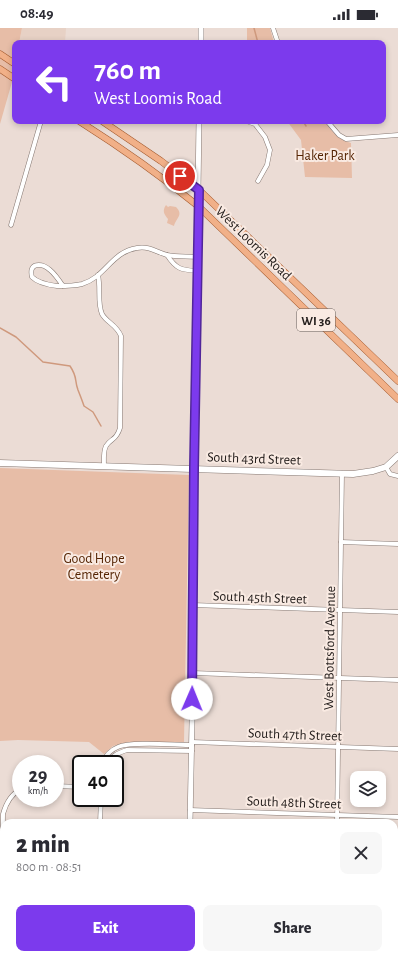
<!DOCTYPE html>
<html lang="en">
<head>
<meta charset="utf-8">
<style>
  body { margin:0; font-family:"Alegreya Sans",sans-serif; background:#f7f7f7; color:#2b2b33; height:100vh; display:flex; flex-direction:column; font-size:15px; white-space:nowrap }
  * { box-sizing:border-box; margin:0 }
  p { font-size:13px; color:#7c7c81 }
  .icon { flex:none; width:22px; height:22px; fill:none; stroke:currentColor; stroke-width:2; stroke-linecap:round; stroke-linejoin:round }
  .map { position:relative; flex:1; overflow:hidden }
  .drawer { position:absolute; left:0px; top:791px; width:398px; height:140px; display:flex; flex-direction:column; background:#fff; border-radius:12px 12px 0 0; box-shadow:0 2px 6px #0003 }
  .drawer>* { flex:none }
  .banner { position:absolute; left:12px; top:12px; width:374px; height:84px; border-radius:8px; box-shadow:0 2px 6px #0003; background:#7c3aed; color:#fff; overflow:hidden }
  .controls { position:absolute; left:350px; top:743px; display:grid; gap:8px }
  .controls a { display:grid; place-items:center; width:36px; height:36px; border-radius:8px; background:#fff; box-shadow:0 2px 6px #0003; font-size:20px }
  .speed { position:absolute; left:12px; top:727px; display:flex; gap:8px; font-size:20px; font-weight:700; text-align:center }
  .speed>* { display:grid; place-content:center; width:52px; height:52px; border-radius:50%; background:#fff; box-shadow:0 2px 6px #0003; line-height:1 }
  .speed small { font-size:10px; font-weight:400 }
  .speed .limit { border:2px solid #111; border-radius:6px; background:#fff; color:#111 }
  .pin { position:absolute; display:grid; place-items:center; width:34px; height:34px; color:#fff; margin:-17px; border:2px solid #fff; border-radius:50%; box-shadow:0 1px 4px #0007 }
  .me { position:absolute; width:44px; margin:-22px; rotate:1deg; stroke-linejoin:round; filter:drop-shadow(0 0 3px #0008) }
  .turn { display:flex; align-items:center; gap:14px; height:84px; padding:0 16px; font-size:18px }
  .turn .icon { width:52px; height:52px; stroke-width:2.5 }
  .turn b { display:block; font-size:28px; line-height:34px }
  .round { display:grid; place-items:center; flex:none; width:42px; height:42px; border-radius:8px; background:#f7f7f7 }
  .head { display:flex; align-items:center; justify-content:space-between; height:68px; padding:0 16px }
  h1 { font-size:24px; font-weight:800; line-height:30px }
  .primary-button { display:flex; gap:8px; margin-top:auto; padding:8px 16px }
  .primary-button a { flex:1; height:46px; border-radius:8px; background:#7c3aed; color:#fff; font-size:16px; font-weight:800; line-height:46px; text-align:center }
  .primary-button a+a { background:#f7f7f7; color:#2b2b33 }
  .status { display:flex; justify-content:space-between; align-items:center; height:28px; padding:0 20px; background:#fff; direction:ltr }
  .status svg { height:11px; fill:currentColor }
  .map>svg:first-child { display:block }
  .built { fill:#e7d1c5 }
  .green { fill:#e7bda7 }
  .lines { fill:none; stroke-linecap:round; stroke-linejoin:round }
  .stream { stroke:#cf997d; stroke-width:1.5 }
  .minor-casing { stroke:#867872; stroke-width:5 }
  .tertiary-casing { stroke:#867872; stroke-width:6 }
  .secondary-casing { stroke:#867872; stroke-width:7 }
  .primary-casing { stroke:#a45b30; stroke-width:7 }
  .minor { stroke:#fff; stroke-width:4 }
  .tertiary { stroke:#fff; stroke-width:5 }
  .secondary { stroke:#fff; stroke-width:6 }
  .primary { stroke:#f1b088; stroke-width:6 }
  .route-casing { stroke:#51269a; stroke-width:10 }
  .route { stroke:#7c3aed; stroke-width:7 }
  .labels { text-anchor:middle; stroke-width:4; stroke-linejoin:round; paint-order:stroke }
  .shield { fill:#f9eae2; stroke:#655d59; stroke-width:1 }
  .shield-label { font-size:13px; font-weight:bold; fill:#26201e }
  .park-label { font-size:14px; fill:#552403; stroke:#f9eae2 }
  .street-label { font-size:14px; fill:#26201e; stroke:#f9eae2 }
</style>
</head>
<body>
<div class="status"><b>08:49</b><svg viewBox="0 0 49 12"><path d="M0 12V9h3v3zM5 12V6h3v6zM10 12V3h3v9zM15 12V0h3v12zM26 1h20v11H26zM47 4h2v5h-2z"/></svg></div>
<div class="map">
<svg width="398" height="931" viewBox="0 0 398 931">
  <rect width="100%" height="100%" fill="#ebdcd5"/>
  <path class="built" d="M22 0H66L65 15H19Z"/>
  <g class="green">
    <path d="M0 0H22L19 15H15V32L12 54 0 96Z"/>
    <path d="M247 0H270L274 15H247Z"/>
    <path d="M287 93H324C332 103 338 112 351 115L352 150 305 149 301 112Z"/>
    <path d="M166 177 168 179 170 178 176 179C184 187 176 190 174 198L167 195 168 191C164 186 162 183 166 177Z"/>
    <path d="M0 440 189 447 184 714H129L113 718 104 726 89 714 18 712 0 713Z"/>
  </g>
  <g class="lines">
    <g class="stream">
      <path d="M254 0 258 15"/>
      <path d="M303 93 306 98"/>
      <path d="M0 300 16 309 43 334 70 338C78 350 74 351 78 362 80 367 82 372 84 378L93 384 101 398"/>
    </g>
    <g class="minor-casing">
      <g id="minor">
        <path d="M273 0 278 15"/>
        <path d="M246 93 255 96 265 109 270 122 267 137 258 153"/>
        <path d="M327 93 339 107 346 111 398 107"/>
        <path d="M11 197 41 93"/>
        <path d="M167 227C176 241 181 242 197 243"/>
        <path d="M98 247C101 260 97 274 102 286 107 295 116 296 121 308L120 400C116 413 111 410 106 418 103 424 104 432 104 438"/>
        <path d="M63 258C59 252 55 246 50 242 42 235 28 234 32 249 38 255 49 257 57 258 65 258 74 258 82 256 106 249 111 224 137 220 150 218 156 224 167 227 176 229 188 228 198 229"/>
        <path d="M386 439 390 446 398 448"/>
        <path d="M341 514 398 516"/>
        <path d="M193 577 398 584"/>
        <path d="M193 645 398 652"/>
        <path d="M192 714 398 721"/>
        <path d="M101 736C105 728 110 722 118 719 131 713 175 717 192 717"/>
        <path d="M107 736C111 728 118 725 127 722L192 723"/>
        <path d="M55 758 81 759"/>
        <path d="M190 782 398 789"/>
        <path d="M100 795 101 770"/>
        <path d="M337 795 342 445"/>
        <path d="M394 857 398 858"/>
        <path d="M4 882 2 870 3 786C6 775 11 766 21 761"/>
        <path d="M394 926H398"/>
        <path d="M335 931V927"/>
      </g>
    </g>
    <g class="tertiary-casing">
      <g id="tertiary">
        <path d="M201 15V0"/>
        <path d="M190 795 193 645 194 440 199 93"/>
        <path d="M188 931V927"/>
      </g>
    </g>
    <g class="secondary-casing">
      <path id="secondary" d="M0 435 353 446 373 443 386 439 398 428"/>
    </g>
    <g class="primary-casing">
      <g id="primary">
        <path d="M0 26 15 36"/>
        <path d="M0 41 15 51"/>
        <path d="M79 93C120 119 160 147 198 178L398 371"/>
        <path d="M102 93 161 133 199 162 398 353"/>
      </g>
    </g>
    <use href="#minor" class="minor"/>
    <use href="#tertiary" class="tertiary"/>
    <use href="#secondary" class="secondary"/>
    <use href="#primary" class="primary"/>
  </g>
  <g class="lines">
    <g class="route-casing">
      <path id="route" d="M180 148 199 162 194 440 192 671"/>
    </g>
    <use href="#route" class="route"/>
  </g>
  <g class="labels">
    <rect class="shield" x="297" y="281" width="38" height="22" rx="3"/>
    <g class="shield-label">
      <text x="316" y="297">WI 36</text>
    </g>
    <g class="park-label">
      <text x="325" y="132">Haker Park</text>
      <text x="94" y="535">Good Hope<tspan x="94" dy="16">Cemetery</tspan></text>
    </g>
    <g class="street-label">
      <text transform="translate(254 215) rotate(44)" y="5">West Loomis Road</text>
      <text transform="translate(254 430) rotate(2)" y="5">South 43rd Street</text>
      <text transform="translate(260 569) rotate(2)" y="5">South 45th Street</text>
      <text transform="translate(329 620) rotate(-89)" y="5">West Bottsford Avenue</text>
      <text transform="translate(295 706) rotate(2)" y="5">South 47th Street</text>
      <text transform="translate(294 774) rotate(2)" y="5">South 48th Street</text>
    </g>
  </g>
</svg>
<div class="controls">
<a><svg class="icon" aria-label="layers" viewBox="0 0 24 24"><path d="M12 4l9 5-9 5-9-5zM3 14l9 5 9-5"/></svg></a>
</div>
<div class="speed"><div>29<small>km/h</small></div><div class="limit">40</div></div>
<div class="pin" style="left:180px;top:148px;background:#d93025"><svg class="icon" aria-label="arrive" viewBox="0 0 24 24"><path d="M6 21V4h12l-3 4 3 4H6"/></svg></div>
<svg class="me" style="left:192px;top:671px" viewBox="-20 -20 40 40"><circle r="19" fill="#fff"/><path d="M0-13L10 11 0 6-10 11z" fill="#7c3aed"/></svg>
<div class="banner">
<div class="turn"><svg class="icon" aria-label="left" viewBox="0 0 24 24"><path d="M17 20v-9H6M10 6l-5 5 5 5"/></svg><div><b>760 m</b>West Loomis Road</div></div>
</div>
<section class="drawer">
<div class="head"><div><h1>2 min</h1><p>800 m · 08:51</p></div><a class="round"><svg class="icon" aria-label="close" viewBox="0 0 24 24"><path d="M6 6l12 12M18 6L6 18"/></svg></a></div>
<div class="primary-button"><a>Exit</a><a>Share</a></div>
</section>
</div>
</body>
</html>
